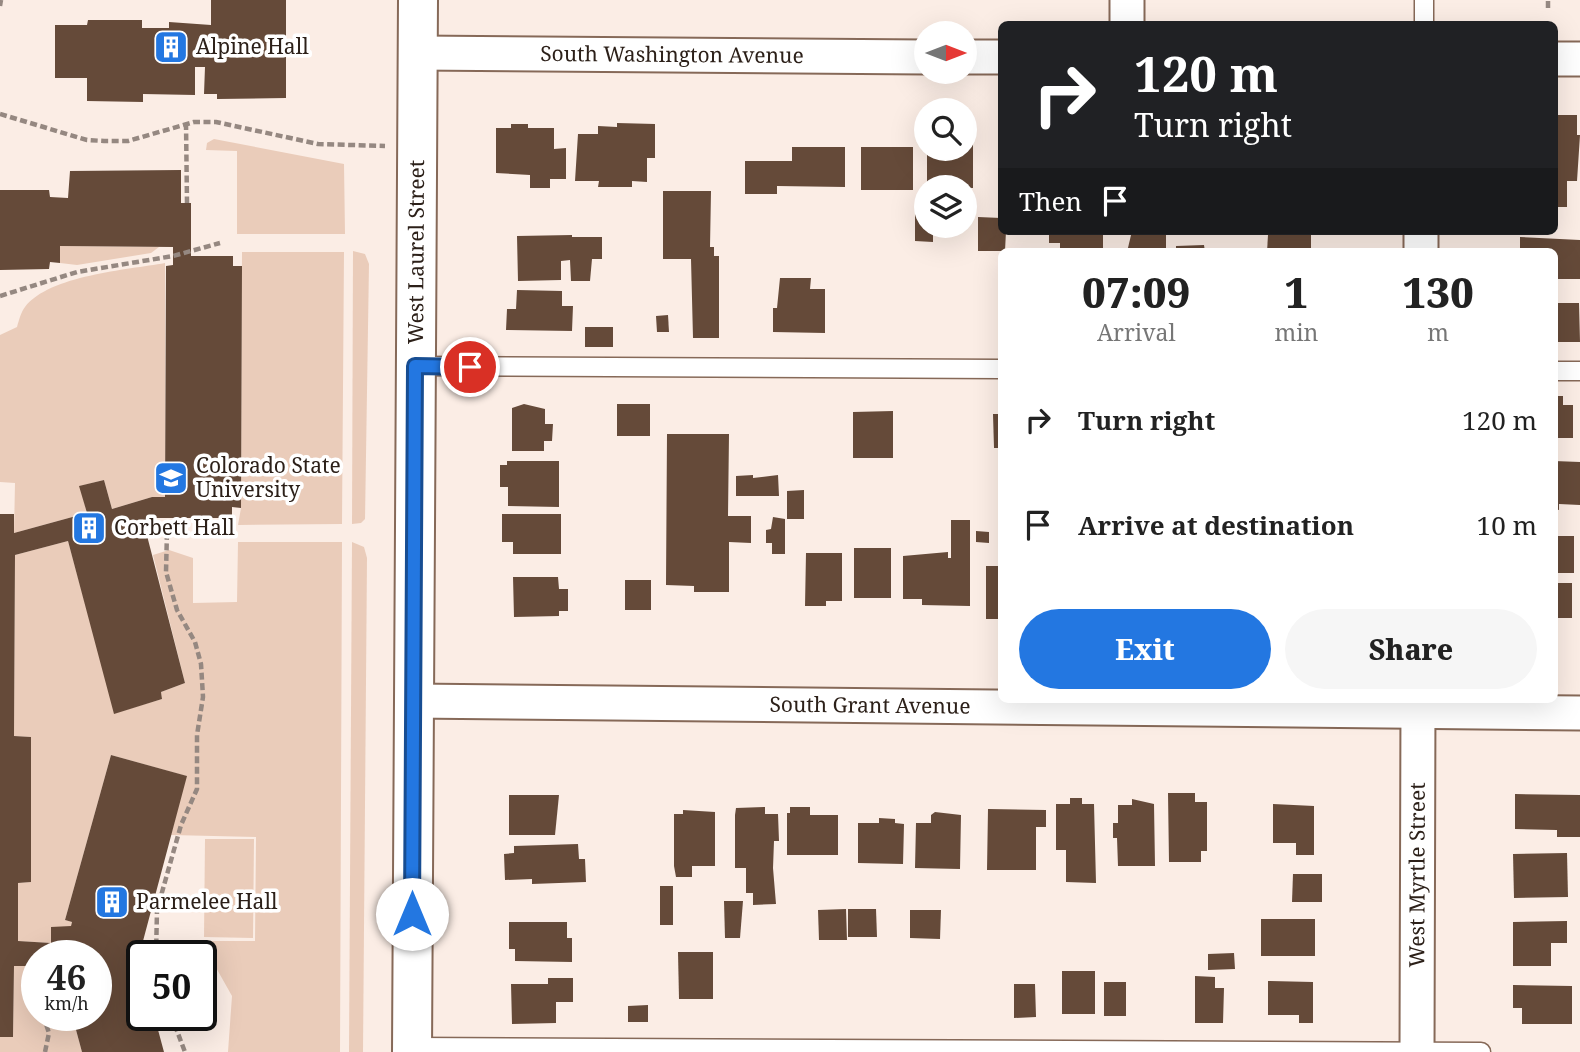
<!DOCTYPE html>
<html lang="en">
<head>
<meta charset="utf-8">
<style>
  body { margin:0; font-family:"Noto Serif",serif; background:#f6f6f6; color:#222; height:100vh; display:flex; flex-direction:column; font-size:26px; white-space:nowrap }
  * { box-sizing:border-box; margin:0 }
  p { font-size:23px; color:#767676 }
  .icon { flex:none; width:38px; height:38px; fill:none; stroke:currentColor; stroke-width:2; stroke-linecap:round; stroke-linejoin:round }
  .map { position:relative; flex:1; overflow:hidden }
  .panel { position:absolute; left:998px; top:248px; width:560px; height:455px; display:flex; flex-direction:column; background:#fff; border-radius:10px; box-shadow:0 7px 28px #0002 }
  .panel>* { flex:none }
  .banner { position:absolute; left:998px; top:21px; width:560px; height:214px; border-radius:10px; box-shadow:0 7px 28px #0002; background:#202124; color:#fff; overflow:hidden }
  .needle { width:46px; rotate:90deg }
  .buttons { position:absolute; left:914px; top:21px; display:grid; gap:14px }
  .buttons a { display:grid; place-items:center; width:63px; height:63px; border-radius:50%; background:#fff; box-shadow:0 7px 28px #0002; font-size:35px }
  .speed { position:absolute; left:21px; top:940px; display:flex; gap:14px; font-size:35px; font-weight:700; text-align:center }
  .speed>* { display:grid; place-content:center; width:91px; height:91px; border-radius:50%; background:#fff; box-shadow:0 7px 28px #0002; line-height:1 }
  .speed small { font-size:18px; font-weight:400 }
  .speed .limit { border:4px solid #111; border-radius:10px; background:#fff; color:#111 }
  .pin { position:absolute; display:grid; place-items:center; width:60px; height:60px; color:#fff; margin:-30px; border:4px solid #fff; border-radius:50%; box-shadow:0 2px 7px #0007 }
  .me { position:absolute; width:77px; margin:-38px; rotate:0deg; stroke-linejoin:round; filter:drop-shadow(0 0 5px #0008) }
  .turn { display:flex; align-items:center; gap:24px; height:147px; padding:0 21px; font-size:32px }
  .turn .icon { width:91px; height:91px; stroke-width:2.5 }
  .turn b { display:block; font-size:49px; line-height:60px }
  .then { display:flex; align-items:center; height:66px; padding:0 21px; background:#0003; gap:14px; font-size:26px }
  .eta { display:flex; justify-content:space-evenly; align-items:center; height:119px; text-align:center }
  .eta b { font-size:42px; font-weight:800; line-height:49px }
  .primary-button { display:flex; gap:14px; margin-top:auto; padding:14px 21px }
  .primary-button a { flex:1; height:80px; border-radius:42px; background:#2377e1; color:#fff; font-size:28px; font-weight:800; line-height:80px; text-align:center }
  .primary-button a+a { background:#f6f6f6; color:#222 }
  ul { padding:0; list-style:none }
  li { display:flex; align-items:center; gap:21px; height:105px; padding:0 21px }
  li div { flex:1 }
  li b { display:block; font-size:26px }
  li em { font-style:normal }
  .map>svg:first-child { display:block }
  .green { fill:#eaccba }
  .building { fill:#654a39 }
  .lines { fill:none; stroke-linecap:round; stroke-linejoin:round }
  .lane-casing { stroke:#866958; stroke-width:21 }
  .street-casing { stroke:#866958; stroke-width:37 }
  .secondary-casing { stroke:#866958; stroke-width:42 }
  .path { stroke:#958881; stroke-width:4.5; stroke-dasharray:7 3.5; stroke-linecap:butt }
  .lane { stroke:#fff; stroke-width:18 }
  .street { stroke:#fff; stroke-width:33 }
  .secondary { stroke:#fff; stroke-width:38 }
  .route-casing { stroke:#174d92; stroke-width:18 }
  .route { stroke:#2377e1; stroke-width:12 }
  .labels { text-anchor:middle; stroke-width:7; stroke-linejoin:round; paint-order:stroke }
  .poi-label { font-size:21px; fill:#2c2019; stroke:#fff; text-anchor:start }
  .street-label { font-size:21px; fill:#2c2019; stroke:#fff }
</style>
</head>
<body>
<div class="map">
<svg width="1580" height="1052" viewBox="0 0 1580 1052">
  <rect width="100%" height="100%" fill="#fbede5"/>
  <g class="green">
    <path d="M214 139 344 164 345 234H237V151L206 150 207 143Z"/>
    <path d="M60 246 159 247 151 253 77 265 60 263Z"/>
    <path d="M353 251 365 254 369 264 365 519 361 523 352 524Z"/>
    <path d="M242 252H344L342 524 238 525 241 508Z"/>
    <path d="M165 263V497H152L112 509 104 480 80 486 87 513 14 533 15 483 0 482V335L17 327C19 320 21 312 25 307 50 275 127 270 165 263Z"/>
    <path d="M68 541 115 713 162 699 161 692 185 683 153 555 169 550 193 558V603L237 602 238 542H342L340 1052H228L232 996 201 941H255L256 837 171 835 186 776 111 755 65 920 72 922 71 926 51 943 18 941V883L31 882V737L14 736 15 555Z"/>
    <path d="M352 542 364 547 367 558 363 1052H349Z"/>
    <path d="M205 839H254L253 938 204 937Z"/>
    <path d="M14 966H37V1015H72L82 1052H0V1037H13Z"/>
  </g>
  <g class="building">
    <path d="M211 0H286V98L217 99V94H204L205 67H195V95L143 94V102L87 101V78H55V25H87L88 20H142V28H169V22L211 25Z"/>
    <path d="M1554 115H1577V135H1580L1577 181H1567V207H1554Z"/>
    <path d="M617 123 655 124V158H647V182L632 181V187H598L599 181H575L578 134H598V126L617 127Z"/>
    <path d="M511 124H528V128H554V149L566 148V179H550V188H530V175L496 173V128H511Z"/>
    <path d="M964 143H973V188L927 187V149H964Z"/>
    <path d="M792 147H845V187L777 186V194H745V161H792Z"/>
    <rect x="861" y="147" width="52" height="43"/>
    <rect x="998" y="149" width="3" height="51"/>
    <path d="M181 170V203H191V256H233V266H242L241 508 232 507V518H155L144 524 185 683 161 692 162 699 114 714 68 541 15 555 14 736 31 737V882L18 883V941L51 943V927L71 926 72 922 65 920 111 755 187 776 143 941 148 943V956H142V1015H154L164 1052H82L72 1015H96V956H37V966H14L13 1037H0V514H14V533L87 513 79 486 104 480 112 509 152 497H165L166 266 173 265V247L60 246V263L50 262 49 269 0 270V190H49L50 197 68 198 70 171Z"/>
    <path d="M663 191H711L710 247H714V256H719V338H693L691 259H663Z"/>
    <path d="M915 213H926V226H933V242L915 241Z"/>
    <path d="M978 217 1001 218V231H1006L1005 251H978Z"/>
    <path d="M1049 231H1103V252H1060V243H1049Z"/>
    <path d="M1132 231H1166V252H1127Z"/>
    <path d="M572 235V237H602V259H592L590 281H571L570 260 561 261V280L518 281 517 236Z"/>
    <path d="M1268 235H1311V252H1267Z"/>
    <path d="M1520 237 1580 240V279H1554V252H1520Z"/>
    <path d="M1204 245 1205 252H1176V246Z"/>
    <path d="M780 278H811L810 289H825V333L773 332V308H777Z"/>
    <path d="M517 290 562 291V306H573L572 331 506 330 507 309H516Z"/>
    <path d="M1554 296H1558V303H1579L1580 342H1554Z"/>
    <path d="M668 315 669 332H657L656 316Z"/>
    <rect x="585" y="327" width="28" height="20"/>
    <path d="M1554 396H1563V405H1573V438H1554Z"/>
    <path d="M524 404 545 409V424H553L552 441H544V451H512V408Z"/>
    <rect x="617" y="404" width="33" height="32"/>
    <path d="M893 411V458H853V412Z"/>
    <path d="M993 414H1001V448H994Z"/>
    <path d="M667 434H729L728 516H751V543L729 542V592H694V586L666 585Z"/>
    <path d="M507 461H559V507L508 506V487H500V465H507Z"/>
    <path d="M1554 461 1580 462V505L1559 504V510L1554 509Z"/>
    <path d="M753 475V478L778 475 779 496H736V476Z"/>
    <path d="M804 490V519H787V491Z"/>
    <path d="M502 514H561V554H513V542H502Z"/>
    <path d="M773 517 785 519V554H772V543H766V530L771 529Z"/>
    <path d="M951 520H970V606L922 605V599H903V556L948 552V558H951Z"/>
    <path d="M976 531 989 532V543L976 542Z"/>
    <rect x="1554" y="536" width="20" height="37"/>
    <rect x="854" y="548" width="37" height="50"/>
    <path d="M806 553H842V601H826V606H805Z"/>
    <rect x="986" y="566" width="15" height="53"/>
    <path d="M513 577H558L559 589H568V611H559V616L514 617Z"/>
    <rect x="625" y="580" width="26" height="30"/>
    <rect x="1554" y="583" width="18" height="35"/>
    <path d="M1168 793H1195V802H1207V851H1201V862H1169Z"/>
    <path d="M1515 794 1580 795V837H1557V830L1515 829Z"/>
    <path d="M509 795H559L555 835H509Z"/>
    <path d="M1070 798H1082V804H1094L1096 883 1066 882V850H1056V804H1070Z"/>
    <path d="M1132 799 1154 804 1155 866H1118L1117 838H1113V823H1118V805H1132Z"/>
    <path d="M1273 804 1314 806V855H1296V843H1273Z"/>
    <path d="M765 807V814H778L779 841H774L773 868 776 904 753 905V893H746V868H735V815L736 808Z"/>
    <path d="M790 807H810V815H838V855H787V813H790Z"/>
    <path d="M988 809 1046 810V827H1036V870H987Z"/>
    <path d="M683 810 715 812V866H692V877H676L674 866V814H683Z"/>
    <path d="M935 812 961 815 960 869 915 868 916 823H931V815Z"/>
    <path d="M879 818 895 819V823L904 824 903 864 858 863V823H879Z"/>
    <path d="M578 844 579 859H585L586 882 532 884V879L505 880 504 854 514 853V846Z"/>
    <path d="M1567 853 1568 897 1514 898 1513 854Z"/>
    <path d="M1293 874H1322V902H1292Z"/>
    <rect x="660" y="886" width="13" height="39"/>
    <path d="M724 901H743L740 938H725Z"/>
    <path d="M846 909 847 940H819L818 910Z"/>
    <path d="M848 909H876L877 937H848Z"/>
    <path d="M910 910H941L940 939 910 938Z"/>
    <rect x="1261" y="919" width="54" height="37"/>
    <path d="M1567 921V943H1551V966H1513V922Z"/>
    <path d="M509 922H567V938H572V962L515 961V949H509Z"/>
    <path d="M678 952H713V999H679Z"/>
    <path d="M1234 953 1235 969 1208 970V954Z"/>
    <rect x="1062" y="971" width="33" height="43"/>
    <path d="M1195 976 1215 977V988H1224L1223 1023H1195Z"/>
    <path d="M548 978H573V1002H556V1023L512 1024 511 984H548Z"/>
    <path d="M1268 981 1313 982V1023H1299V1015H1268Z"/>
    <rect x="1104" y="982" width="22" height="34"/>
    <path d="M1014 984H1035L1036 1017 1014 1018Z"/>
    <path d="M1513 985 1572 986V1024H1522V1008H1513Z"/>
    <path d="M648 1005V1022H628V1006Z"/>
  </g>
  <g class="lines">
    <g class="lane-casing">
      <g id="lane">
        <path d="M1424 24V0"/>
        <path d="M415 366 1001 369"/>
        <path d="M1554 371H1580"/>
        <path d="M412 1047 1481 1052"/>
      </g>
    </g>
    <g class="street-casing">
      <g id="street">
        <path d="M1127 24V0"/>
        <path id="s1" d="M418 53 926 57"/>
        <path d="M964 57H1001"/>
        <path d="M1554 59H1580"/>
        <path d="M1421 252V231"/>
        <path id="s2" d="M413 701 1580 713"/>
        <path id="s3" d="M1417 1052 1418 700"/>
      </g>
    </g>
    <g class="secondary-casing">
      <g id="secondary">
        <path id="s4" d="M412 1052 418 0"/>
      </g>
    </g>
    <g class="path">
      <path d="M0 6 1 0"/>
      <path d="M1548 8V0"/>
      <path d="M0 114 87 140 104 141H128L194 122H216L318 144 385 146"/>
      <path d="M186 123 187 203"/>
      <path d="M0 296 77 272 173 256 220 243"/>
      <path d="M156 956 157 910 181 825 197 789V735L203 697 201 664 195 642 177 610 166 572 167 531"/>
      <path d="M35 966 31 983 37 1003"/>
      <path d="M43 1015 49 1033 45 1052"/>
      <path d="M171 1015 185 1052"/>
    </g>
    <use href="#lane" class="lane"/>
    <use href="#street" class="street"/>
    <use href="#secondary" class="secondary"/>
  </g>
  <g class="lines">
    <g class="route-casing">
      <path id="route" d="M412 914 415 366 470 367"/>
    </g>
    <use href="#route" class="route"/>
  </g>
  <defs>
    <g id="building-square" transform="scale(1.75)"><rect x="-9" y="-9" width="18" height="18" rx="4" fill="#2377e1" stroke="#fff"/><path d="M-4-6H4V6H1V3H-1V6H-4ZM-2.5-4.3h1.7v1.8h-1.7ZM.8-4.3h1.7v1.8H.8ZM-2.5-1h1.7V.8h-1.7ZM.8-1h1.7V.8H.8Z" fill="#fff"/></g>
    <g id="university-square" transform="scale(1.75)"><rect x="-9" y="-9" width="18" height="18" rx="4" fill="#2377e1" stroke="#fff"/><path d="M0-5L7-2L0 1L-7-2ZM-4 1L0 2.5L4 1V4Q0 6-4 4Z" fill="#fff"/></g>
  </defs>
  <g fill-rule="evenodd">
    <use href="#building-square" x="171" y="47"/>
    <use href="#university-square" x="171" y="478"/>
    <use href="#building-square" x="89" y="528"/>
    <use href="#building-square" x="112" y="902"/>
  </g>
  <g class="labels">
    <g class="poi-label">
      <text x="196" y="54">Alpine Hall</text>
      <text x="196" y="473">Colorado State<tspan x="196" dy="24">University</tspan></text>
      <text x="114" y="535">Corbett Hall</text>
      <text x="136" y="909">Parmelee Hall</text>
    </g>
    <g class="street-label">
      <text dy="7" stroke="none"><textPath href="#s1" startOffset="254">South Washington Avenue</textPath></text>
      <text dy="7" stroke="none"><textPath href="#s4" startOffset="800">West Laurel Street</textPath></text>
      <text dy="7" stroke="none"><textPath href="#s2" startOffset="457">South Grant Avenue</textPath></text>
      <text dy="7" stroke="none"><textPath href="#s3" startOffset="177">West Myrtle Street</textPath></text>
    </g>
  </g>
</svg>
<div class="buttons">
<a><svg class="needle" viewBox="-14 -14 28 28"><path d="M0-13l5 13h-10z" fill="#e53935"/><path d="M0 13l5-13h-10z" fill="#767676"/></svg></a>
<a><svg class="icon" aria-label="search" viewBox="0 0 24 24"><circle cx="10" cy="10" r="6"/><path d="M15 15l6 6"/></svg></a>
<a><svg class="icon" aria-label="layers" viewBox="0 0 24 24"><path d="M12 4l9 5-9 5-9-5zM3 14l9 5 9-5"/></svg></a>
</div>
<div class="speed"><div>46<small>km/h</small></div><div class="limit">50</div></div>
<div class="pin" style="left:470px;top:367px;background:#d93025"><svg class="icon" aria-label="arrive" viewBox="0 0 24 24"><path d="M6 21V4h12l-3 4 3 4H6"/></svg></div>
<svg class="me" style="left:412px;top:914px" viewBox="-20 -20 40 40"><circle r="19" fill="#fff"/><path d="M0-13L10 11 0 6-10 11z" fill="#2377e1"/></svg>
<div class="banner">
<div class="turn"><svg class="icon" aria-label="right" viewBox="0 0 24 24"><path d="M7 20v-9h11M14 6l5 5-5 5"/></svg><div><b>120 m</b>Turn right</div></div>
<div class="then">Then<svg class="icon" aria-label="arrive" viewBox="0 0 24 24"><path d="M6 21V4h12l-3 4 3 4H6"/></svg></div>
</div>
<section class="panel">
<div class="eta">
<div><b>07:09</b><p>Arrival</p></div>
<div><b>1</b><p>min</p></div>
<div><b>130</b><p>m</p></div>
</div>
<ul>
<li><svg class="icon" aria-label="right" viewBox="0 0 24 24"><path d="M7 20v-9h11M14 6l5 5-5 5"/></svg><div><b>Turn right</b></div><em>120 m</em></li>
<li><svg class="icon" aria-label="arrive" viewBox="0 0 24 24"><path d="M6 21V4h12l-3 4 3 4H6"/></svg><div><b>Arrive at destination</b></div><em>10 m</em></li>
</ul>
<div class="primary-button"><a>Exit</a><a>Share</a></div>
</section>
</div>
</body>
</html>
